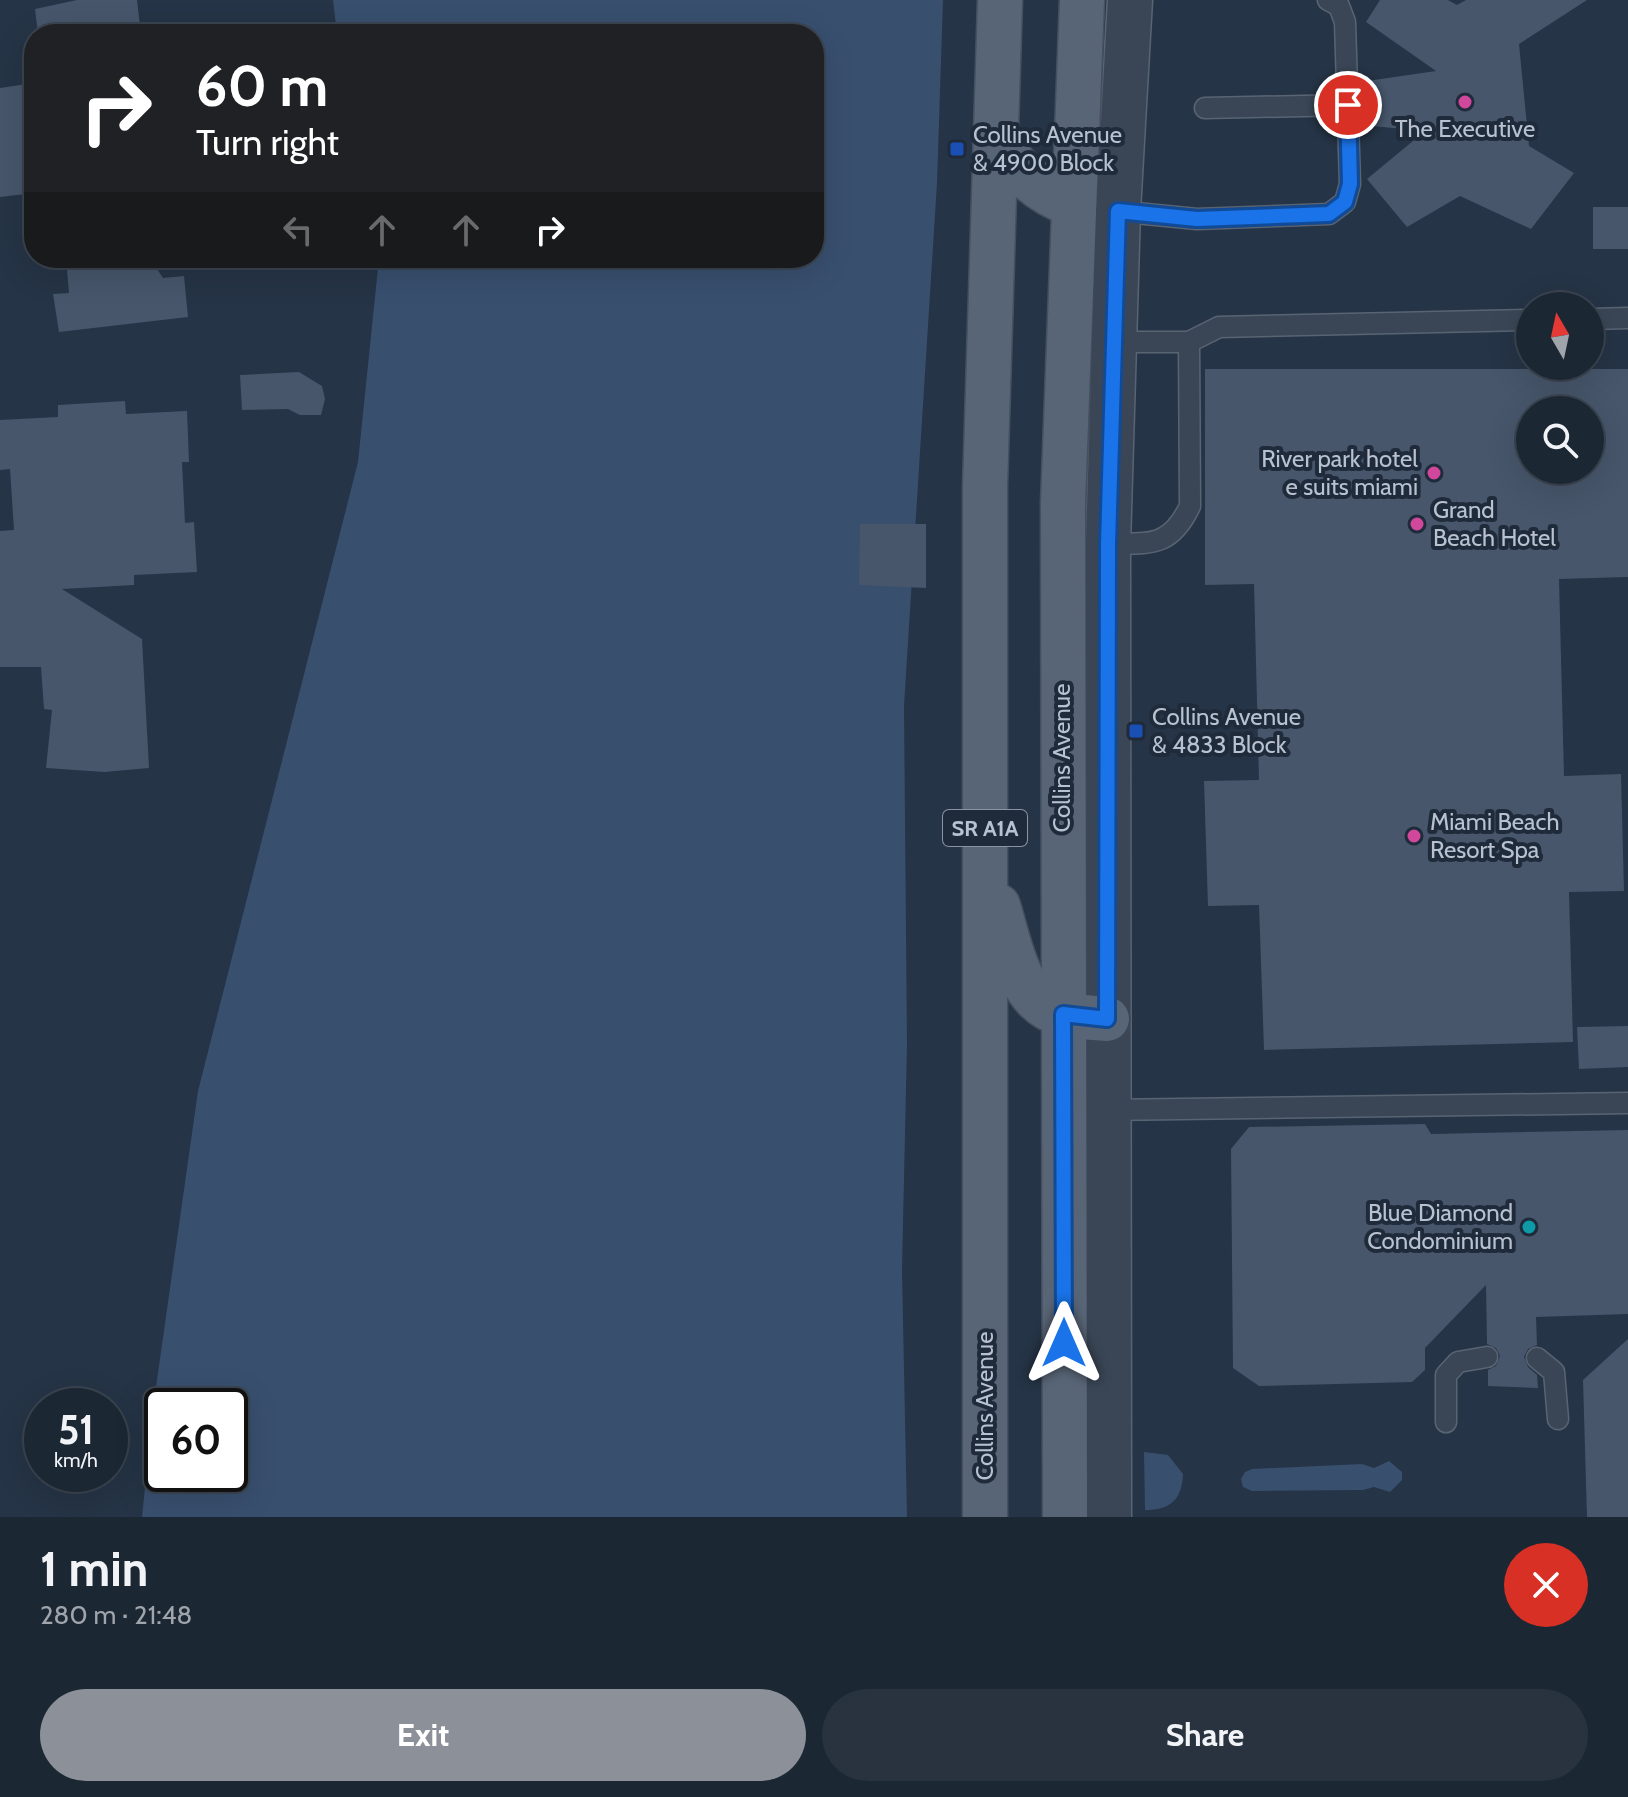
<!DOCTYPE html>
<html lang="en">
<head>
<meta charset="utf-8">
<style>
  body { margin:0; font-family:Cabin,sans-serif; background:#293340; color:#f1f3f6; height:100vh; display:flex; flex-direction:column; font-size:30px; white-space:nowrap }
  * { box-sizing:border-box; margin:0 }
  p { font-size:26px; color:#a0a5ac }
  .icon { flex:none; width:44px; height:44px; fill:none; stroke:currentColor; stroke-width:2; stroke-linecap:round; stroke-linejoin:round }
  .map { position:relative; height:1517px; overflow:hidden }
  .panel { display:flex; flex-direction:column; background:#1c2734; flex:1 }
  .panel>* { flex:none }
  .banner { position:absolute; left:24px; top:24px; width:800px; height:244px; border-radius:32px; box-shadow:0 8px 32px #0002,0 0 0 2px #3a444f; background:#202124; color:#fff; overflow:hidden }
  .needle { width:52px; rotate:351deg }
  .tools { position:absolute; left:1516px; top:292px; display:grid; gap:16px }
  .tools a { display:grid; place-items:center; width:88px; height:88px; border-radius:50%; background:#1c2734; box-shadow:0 8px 32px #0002,0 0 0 2px #3a444f; font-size:40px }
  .speed { position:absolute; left:24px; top:1388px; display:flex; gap:16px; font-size:40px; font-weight:700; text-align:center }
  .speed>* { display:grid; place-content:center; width:104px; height:104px; border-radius:50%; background:#1c2734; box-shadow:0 8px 32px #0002,0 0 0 2px #3a444f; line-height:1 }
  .speed small { font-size:20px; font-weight:400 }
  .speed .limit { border:4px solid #111; border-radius:12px; background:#fff; color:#111 }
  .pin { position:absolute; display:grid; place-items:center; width:68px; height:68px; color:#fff; margin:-34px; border:4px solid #fff; border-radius:50%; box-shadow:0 2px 8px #0007 }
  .me { position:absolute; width:88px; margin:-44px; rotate:0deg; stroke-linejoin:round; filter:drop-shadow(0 0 6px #0008) }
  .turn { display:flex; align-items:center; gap:28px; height:168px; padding:0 40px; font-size:36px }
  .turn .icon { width:104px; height:104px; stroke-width:2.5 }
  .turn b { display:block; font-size:56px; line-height:68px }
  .lanes { display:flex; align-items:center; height:76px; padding:0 40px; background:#0003; justify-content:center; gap:40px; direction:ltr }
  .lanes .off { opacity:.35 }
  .round { display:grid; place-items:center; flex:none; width:84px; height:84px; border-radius:42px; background:#293340 }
  .summary { display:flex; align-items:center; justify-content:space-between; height:136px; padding:0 40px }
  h1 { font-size:48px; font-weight:700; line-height:60px }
  .button { display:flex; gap:16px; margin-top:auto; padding:16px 40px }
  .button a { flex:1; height:92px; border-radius:48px; background:#8c9099; color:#fff; font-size:32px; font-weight:700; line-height:92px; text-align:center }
  .button a+a { background:#293340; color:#f1f3f6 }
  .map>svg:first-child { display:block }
  .water { fill:#384f6e; fill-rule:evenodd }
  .building { fill:#47566b; fill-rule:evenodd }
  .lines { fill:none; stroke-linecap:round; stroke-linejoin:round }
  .service-casing { stroke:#596473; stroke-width:23 }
  .tertiary-casing { stroke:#596473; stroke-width:47 }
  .primary-casing { stroke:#444f5f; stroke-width:47 }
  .service { stroke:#3a4656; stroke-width:20 }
  .tertiary { stroke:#3a4656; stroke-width:44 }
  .primary { stroke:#586576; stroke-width:44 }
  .route-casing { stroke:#114b97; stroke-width:20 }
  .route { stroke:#1a73e8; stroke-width:14 }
  .hotel-dot { fill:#d1479c; stroke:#1f2b3b; stroke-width:3 }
  .transit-dot { fill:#1a4fb4; stroke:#1f2b3b; stroke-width:3 }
  .culture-dot { fill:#0f9aa8; stroke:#1f2b3b; stroke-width:3 }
  .labels { text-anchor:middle; stroke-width:8; stroke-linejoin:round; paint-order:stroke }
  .shield { fill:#1f2b3b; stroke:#8a94a3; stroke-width:2 }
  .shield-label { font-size:22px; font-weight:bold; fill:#b8c1cf }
  .poi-label { font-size:24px; fill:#b8c1cf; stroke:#1f2b3b; text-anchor:start }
  .street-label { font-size:24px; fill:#b8c1cf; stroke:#1f2b3b }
</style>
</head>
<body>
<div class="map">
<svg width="1628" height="1517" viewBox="0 0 1628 1517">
  <rect width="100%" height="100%" fill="#253446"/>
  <g class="water">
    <path d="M333 0H943L937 183 904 706 907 1044 902 1269 907 1517H142L154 1401 198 1091 358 462 379 258H814V34H337ZM162 1406H230V1474H162Z"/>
    <path d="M1144 1452 1168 1455 1183 1474C1182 1500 1170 1510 1145 1510Z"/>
    <path d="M1389 1461 1402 1472V1480L1390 1492 1374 1487 1363 1490 1252 1491 1243 1487 1241 1479 1245 1472 1252 1469 1362 1464 1374 1468Z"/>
  </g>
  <g class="building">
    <path d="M77 0H137L140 26 97 34H38L35 9Z"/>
    <path d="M1380 0H1448L1457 5 1466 0H1587L1519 44 1529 146 1574 173 1531 229 1460 196 1407 227 1367 179 1425 131 1361 125 1360 82 1436 71 1366 22Z"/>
    <path d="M34 83V193L0 197V88Z"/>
    <rect x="1593" y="207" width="35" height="42"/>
    <path d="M66 258H150L163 278 184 276 188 317 59 332 53 294 69 293Z"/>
    <path d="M1205 369H1628V577L1559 579 1564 776 1621 774 1624 891 1569 892 1573 1042 1264 1050 1259 905 1208 906 1204 781 1259 780 1254 584 1205 585ZM1530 410H1590V470H1530Z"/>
    <path d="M299 372 322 386 325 399 321 415H300L288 409 242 410 240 375Z"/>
    <path d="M125 401 126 414 187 411 189 462H182L185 523 194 522 197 572 134 575V585L62 589 142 639 149 768 104 772 46 768 52 710 44 709 41 667H0V531L14 530 10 469 0 470V420L58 417V405Z"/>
    <path d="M860 524H926V588L859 585Z"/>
    <path d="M1628 1026V1067L1579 1069 1577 1027Z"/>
    <path d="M1425 1124 1431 1134 1628 1130V1314L1536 1317 1537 1345 1528 1349 1524 1357 1528 1367 1537 1375 1538 1388 1488 1386V1370L1496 1366 1500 1356 1496 1348 1487 1344 1486 1285 1425 1348V1370L1412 1382 1259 1386 1233 1368 1231 1149 1249 1127Z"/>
    <path d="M1628 1339V1517H1587L1583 1380Z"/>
  </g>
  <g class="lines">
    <g class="service-casing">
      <g id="service">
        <path d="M1205 108 1348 105"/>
        <path d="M1115 211 1197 219 1329 214 1345 202 1350 184 1345 22 1339 6 1328 0"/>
        <path d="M1590 319 1628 318"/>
        <path d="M1113 342H1189L1219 327 1530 320"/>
        <path d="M1108 544C1150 543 1170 548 1190 506L1189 342"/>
        <path d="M1106 1110 1628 1103"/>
        <path d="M1537 1358 1554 1372 1558 1419"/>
        <path d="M1446 1422V1375L1458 1362 1487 1357"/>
      </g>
    </g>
    <g class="tertiary-casing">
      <path id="tertiary" d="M1109 1517 1108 544 1118 211 1130 0"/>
    </g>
    <g class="primary-casing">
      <g id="primary">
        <path d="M996 140C1018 171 1037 192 1074 205"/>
        <path d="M998 906C1010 944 1018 1004 1063 1014 1077 1017 1093 1018 1107 1019"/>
        <path d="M985 1517V487L1000 0"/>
        <path d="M1065 1517 1063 503 1082 0"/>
      </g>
    </g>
    <use href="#service" class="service"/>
    <use href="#tertiary" class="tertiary"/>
    <use href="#primary" class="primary"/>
  </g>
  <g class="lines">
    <g class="route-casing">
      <path id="route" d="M1064 1343 1063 1014 1107 1019 1108 544 1118 211 1197 219 1329 214 1345 202 1350 184 1348 105"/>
    </g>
    <use href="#route" class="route"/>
  </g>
  <g class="hotel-dot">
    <circle cx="1465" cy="102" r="8"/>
    <circle cx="1434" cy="473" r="8"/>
    <circle cx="1417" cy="524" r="8"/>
    <circle cx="1414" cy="836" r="8"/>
  </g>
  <g class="transit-dot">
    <rect x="949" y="141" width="16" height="16" rx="4"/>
    <rect x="1128" y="723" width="16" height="16" rx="4"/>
  </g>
  <circle class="culture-dot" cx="1529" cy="1227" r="8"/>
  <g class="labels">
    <rect class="shield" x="943" y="810" width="84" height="36" rx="6"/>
    <g class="shield-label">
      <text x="985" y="836">SR A1A</text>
    </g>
    <g class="poi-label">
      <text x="1465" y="137" text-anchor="middle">The Executive</text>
      <text x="973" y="143">Collins Avenue<tspan x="973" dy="28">&amp; 4900 Block</tspan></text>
      <text x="1418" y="467" text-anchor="end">River park hotel<tspan x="1418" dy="28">e suits miami</tspan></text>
      <text x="1433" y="518">Grand<tspan x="1433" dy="28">Beach Hotel</tspan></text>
      <text x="1152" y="725">Collins Avenue<tspan x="1152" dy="28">&amp; 4833 Block</tspan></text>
      <text x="1430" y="830">Miami Beach<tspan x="1430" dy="28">Resort Spa</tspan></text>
      <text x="1513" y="1221" text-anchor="end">Blue Diamond<tspan x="1513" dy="28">Condominium</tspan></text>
    </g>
    <g class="street-label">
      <text transform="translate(1062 758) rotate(-90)" y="8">Collins Avenue</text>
      <text transform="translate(985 1406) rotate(-90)" y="8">Collins Avenue</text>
    </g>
  </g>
</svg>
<div class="tools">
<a><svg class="needle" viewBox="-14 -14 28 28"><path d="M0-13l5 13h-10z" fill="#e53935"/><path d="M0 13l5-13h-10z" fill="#a0a5ac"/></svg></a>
<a><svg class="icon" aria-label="search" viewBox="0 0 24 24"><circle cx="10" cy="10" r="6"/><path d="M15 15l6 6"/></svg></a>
</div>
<div class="speed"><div>51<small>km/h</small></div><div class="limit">60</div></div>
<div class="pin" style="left:1348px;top:105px;background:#d93025"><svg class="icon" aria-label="arrive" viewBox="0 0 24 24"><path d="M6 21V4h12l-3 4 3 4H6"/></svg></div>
<svg class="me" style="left:1064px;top:1343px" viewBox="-20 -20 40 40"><path d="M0-17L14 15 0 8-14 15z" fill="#1a73e8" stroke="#fff" stroke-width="4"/></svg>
<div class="banner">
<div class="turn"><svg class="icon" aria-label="right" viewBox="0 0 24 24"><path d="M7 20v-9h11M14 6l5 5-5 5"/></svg><div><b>60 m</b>Turn right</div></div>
<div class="lanes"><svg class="icon off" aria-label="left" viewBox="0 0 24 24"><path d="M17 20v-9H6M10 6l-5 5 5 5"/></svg><svg class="icon off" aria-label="ahead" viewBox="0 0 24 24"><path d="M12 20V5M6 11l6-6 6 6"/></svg><svg class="icon off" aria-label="ahead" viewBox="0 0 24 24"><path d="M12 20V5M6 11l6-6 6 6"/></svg><svg class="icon" aria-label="right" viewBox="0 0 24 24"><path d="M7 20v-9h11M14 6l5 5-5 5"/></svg></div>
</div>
</div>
<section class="panel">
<div class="summary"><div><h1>1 min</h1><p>280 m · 21:48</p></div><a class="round" style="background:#d93025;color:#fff"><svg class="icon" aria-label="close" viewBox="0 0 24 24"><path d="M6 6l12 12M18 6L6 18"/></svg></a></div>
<div class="button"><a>Exit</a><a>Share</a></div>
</section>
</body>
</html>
